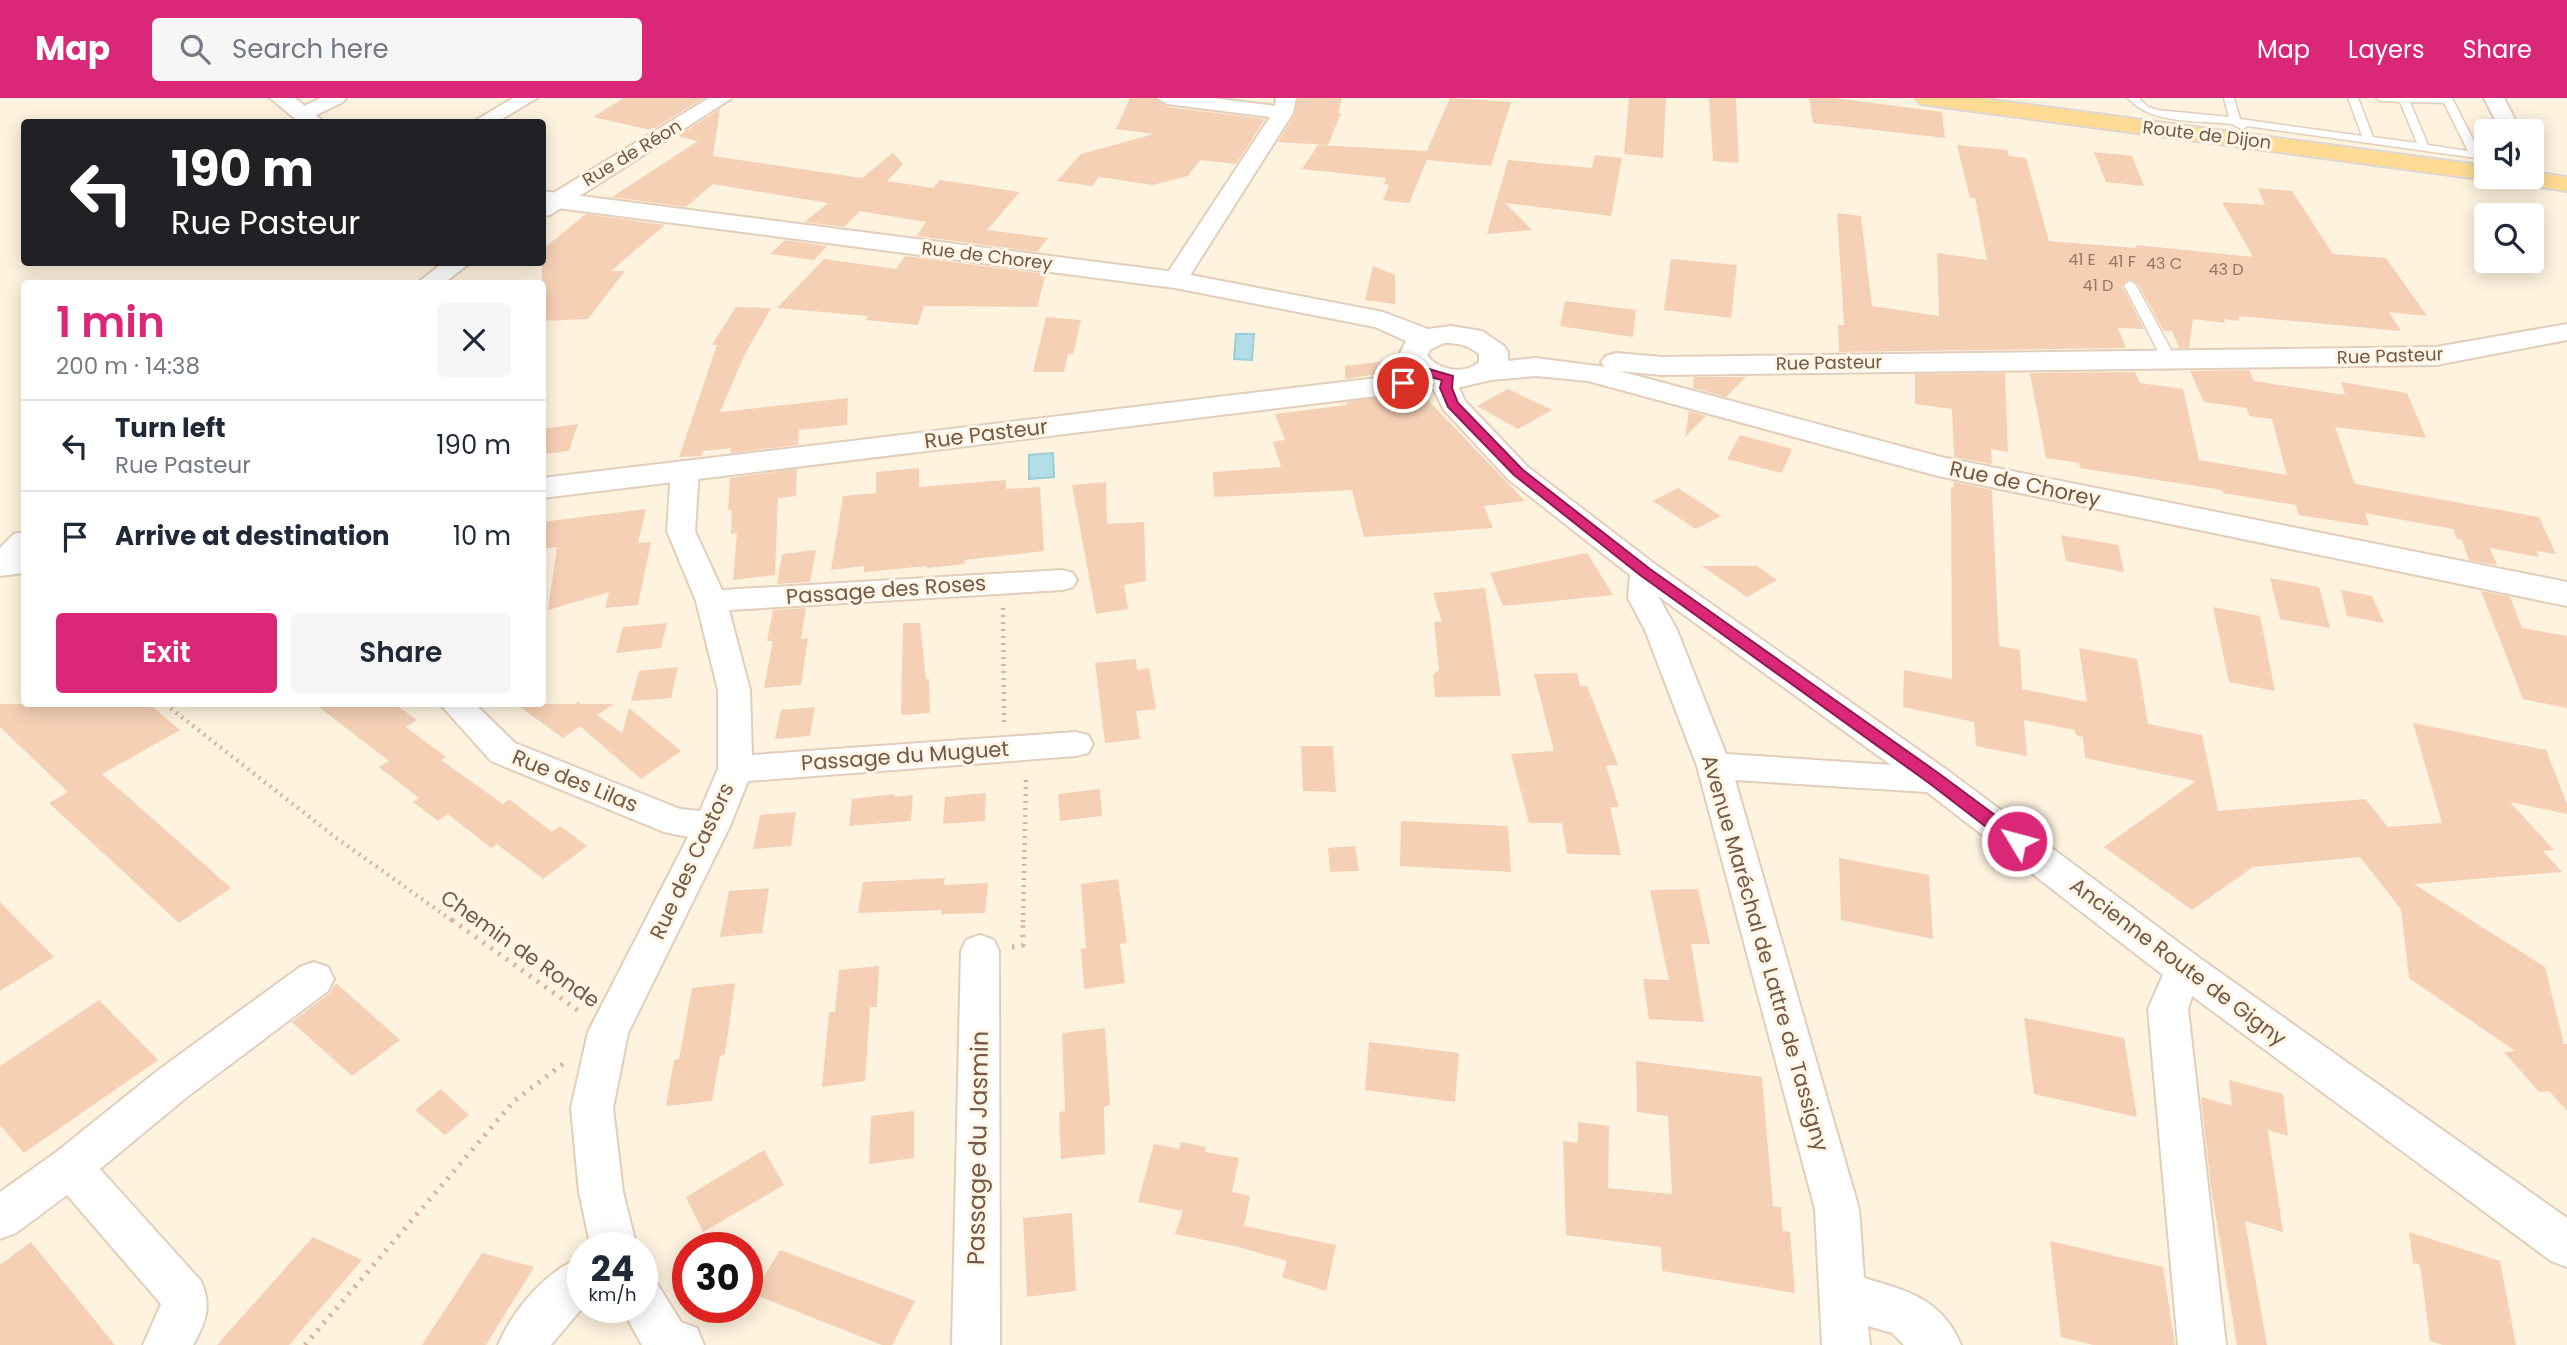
<!DOCTYPE html>
<html lang="en">
<head>
<meta charset="utf-8">
<style>
  body { margin:0; font-family:Poppins,sans-serif; background:#f6f6f7; color:#1f2937; height:100vh; display:flex; flex-direction:column; font-size:26px; white-space:nowrap }
  * { box-sizing:border-box; margin:0 }
  p { font-size:23px; color:#747a83 }
  .icon { flex:none; width:38px; height:38px; fill:none; stroke:currentColor; stroke-width:2; stroke-linecap:round; stroke-linejoin:round }
  .map { position:relative; flex:1; overflow:hidden }
  .side { position:absolute; left:21px; top:182px; width:525px; height:427px; display:flex; flex-direction:column; background:#fff; border-radius:7px; box-shadow:0 4px 18px #0003 }
  .side>* { flex:none }
  .guide { position:absolute; left:21px; top:21px; width:525px; height:147px; border-radius:7px; box-shadow:0 4px 18px #0003; background:#202124; color:#fff; overflow:hidden }
  .buttons { position:absolute; left:2474px; top:21px; display:grid; gap:14px }
  .buttons a { display:grid; place-items:center; width:70px; height:70px; border-radius:7px; background:#fff; box-shadow:0 4px 18px #0003; font-size:35px }
  .speed { position:absolute; left:567px; top:1134px; display:flex; gap:14px; font-size:35px; font-weight:700; text-align:center }
  .speed>* { display:grid; place-content:center; width:91px; height:91px; border-radius:50%; background:#fff; box-shadow:0 4px 18px #0003; line-height:1 }
  .speed small { font-size:18px; font-weight:400 }
  .speed .limit { border:10px solid #d22; background:#fff; color:#111 }
  .pin { position:absolute; display:grid; place-items:center; width:60px; height:60px; color:#fff; margin:-30px; border:4px solid #fff; border-radius:50%; box-shadow:0 2px 7px #0007 }
  .me { position:absolute; width:77px; margin:-38px; rotate:307deg; stroke-linejoin:round; filter:drop-shadow(0 0 5px #0008) }
  .turn { display:flex; align-items:center; gap:24px; height:147px; padding:0 35px; font-size:32px }
  .turn .icon { width:91px; height:91px; stroke-width:2.5 }
  .turn b { display:block; font-size:49px; line-height:60px }
  .round { display:grid; place-items:center; flex:none; width:74px; height:74px; border-radius:7px; background:#f6f6f7 }
  .overview { display:flex; align-items:center; justify-content:space-between; height:119px; padding:0 35px }
  h1 { font-size:42px; font-weight:600; line-height:52px; color:#db2777 }
  .action { display:flex; gap:14px; margin-top:auto; padding:14px 35px }
  .action a { flex:1; height:80px; border-radius:7px; background:#db2777; color:#fff; font-size:28px; font-weight:600; line-height:80px; text-align:center }
  .action a+a { background:#f6f6f7; color:#1f2937 }
  ul { padding:0; list-style:none }
  li { display:flex; align-items:center; gap:21px; height:91px; padding:0 35px; border-top:2px solid #e0e1e3 }
  li div { flex:1 }
  li b { display:block; font-size:26px }
  li em { font-style:normal }
  header { display:flex; align-items:center; gap:42px; box-sizing:border-box; height:98px; padding:0 35px; background:#db2777; color:#fff }
  header strong { font-size:33px }
  nav { display:flex; gap:38px; margin-inline-start:auto; font-size:24px }
  .search { width:490px; height:63px; background:#f6f6f7; display:flex; align-items:center; gap:18px; box-sizing:border-box; padding:0 24px; border-radius:7px; color:#747a83; font-size:26px }
  .map>svg:first-child { display:block }
  .water { fill:#b3dee8; stroke:#98ceda; stroke-width:2 }
  .building { fill:#f5d0b5 }
  .lines { fill:none; stroke-linecap:round; stroke-linejoin:round }
  .service-casing { stroke:#e2ceba; stroke-width:3 }
  .minor-casing { stroke:#e2ceba; stroke-width:4 }
  .tertiary-casing { stroke:#e2ceba; stroke-width:4 }
  .primary-casing { stroke:#ded7d2; stroke-width:4 }
  .path-far1 { stroke:#d9b498; stroke-width:4.5; stroke-dasharray:2 5; stroke-linecap:butt }
  .path { stroke:#d9b498; stroke-width:5; stroke-dasharray:2.5 7; stroke-linecap:butt }
  .service { fill:#fff; fill-rule:evenodd }
  .minor { fill:#fff; fill-rule:evenodd }
  .tertiary { fill:#fff; fill-rule:evenodd }
  .primary { fill:#ffdb94; fill-rule:evenodd }
  .route { fill:#db2777; stroke:#8e194d; stroke-width:2 }
  .labels { text-anchor:middle; stroke-width:6; stroke-linejoin:round; paint-order:stroke }
  .far-number-label { font-size:16px; fill:#957661 }
  .far-street-label { font-size:18px; fill:#755845; stroke:#fff6e6 }
  .street-label { font-size:21px; fill:#755845; stroke:#fff6e6 }
  .near-street-label { font-size:24px; fill:#755845; stroke:#fff6e6 }
</style>
</head>
<body>
<header>
<strong>Map</strong>
<div class="search"><svg class="icon" aria-label="search" viewBox="0 0 24 24"><circle cx="10" cy="10" r="6"/><path d="M15 15l6 6"/></svg>Search here</div>
<nav><a>Map</a><a>Layers</a><a>Share</a></nav>
</header>
<div class="map">
<svg width="2567" height="1247" viewBox="0 0 2567 1247">
  <rect width="100%" height="100%" fill="#fef3df"/>
  <g class="water">
    <path d="M1236 236H1254L1252 262 1234 261Z"/>
    <path d="M1053 355 1054 379 1029 381V357Z"/>
  </g>
  <g class="building">
    <path d="M624 0H704L651 32 593 19Z"/>
    <path d="M1130 0H1155L1167 9 1265 21 1236 66 1200 62 1188 78 1153 87 1099 79 1092 88 1057 83 1081 56 1154 36 1116 31Z"/>
    <path d="M1298 0H1342L1338 15H1341L1328 47 1278 44 1295 16Z"/>
    <path d="M1450 0 1511 4 1491 68 1427 62 1409 105 1383 102 1389 87 1384 86 1386 80 1302 71 1318 47 1427 53Z"/>
    <path d="M1629 0H1666L1663 60 1624 56Z"/>
    <path d="M1709 0H1736L1739 65 1713 63Z"/>
    <path d="M1809 0H1834L1942 14 1945 40 1813 25Z"/>
    <path d="M720 11 713 58 862 80 893 55 903 66 887 83 933 90 940 82 1020 94 987 132 1048 140 1037 154 917 138 926 124 860 113 844 129 805 124 828 105 713 86 686 109 612 99 698 43 678 38Z"/>
    <path d="M1957 47 2007 52 2009 58 2026 60 2049 143 2137 150 2136 147 2253 159 2222 104 2265 107 2258 90 2292 93 2333 156 2386 160 2427 218 2389 214 2401 233 2239 218V223L2224 221 2225 225 2193 221 2189 250H2179L2172 233H2164L2138 186 2129 181 2122 188 2144 231 2118 230 2126 250 1839 254 1838 227H1844L1837 115 1861 118 1872 208 1939 218 1937 155 1987 162 1975 100H1970Z"/>
    <path d="M2094 54 2132 58 2144 88 2106 84Z"/>
    <path d="M1595 57 1622 60 1611 118 1505 105 1532 132 1487 136 1508 62 1592 70Z"/>
    <path d="M586 116 665 127 611 173H625L588 221 542 223V152Z"/>
    <path d="M785 142 827 148 814 162 770 156Z"/>
    <path d="M905 158 1046 176 1037 209 924 208 918 227 866 222 868 218 777 210 824 161 896 171Z"/>
    <path d="M1671 161 1737 167 1731 220 1664 212Z"/>
    <path d="M1373 168 1395 177V206L1365 202Z"/>
    <path d="M1565 203 1636 212 1633 239 1560 228Z"/>
    <path d="M736 209 771 210 744 258 720 314 848 300 847 327 799 332 798 347 731 355V350L703 353 701 358 679 359 717 247H712Z"/>
    <path d="M1046 219 1081 222 1073 256H1068L1064 274H1033Z"/>
    <path d="M1385 263 1392 274 1345 281V268Z"/>
    <path d="M2249 272 2254 283 2345 297 2341 284 2407 295 2426 340 2335 329 2355 386 2539 419 2556 456 2536 453 2539 459 2490 450 2497 467 2469 462 2462 442 2457 441 2453 431 2365 415 2369 428 2299 417 2296 407 2223 395 2222 392 2080 370 2079 365 2046 360 2030 275 2135 274 2140 285 2183 291 2199 362 2287 377 2272 321 2249 318 2247 310 2204 304 2190 273Z"/>
    <path d="M2005 275 2008 354 1991 351 1992 366 1954 359 1952 311 1915 306V276Z"/>
    <path d="M1694 279H1746L1726 299 1693 290Z"/>
    <path d="M1508 291 1552 312 1518 331 1477 308Z"/>
    <path d="M1405 295 1408 300 1424 298 1525 403 1484 408 1493 430 1364 439 1352 392 1214 399 1213 374 1281 369 1273 344 1285 342 1275 316 1347 307 1346 304Z"/>
    <path d="M1689 313 1706 318 1685 339Z"/>
    <path d="M578 326 569 353 542 356V331Z"/>
    <path d="M1740 337 1792 351 1782 375 1727 361Z"/>
    <path d="M919 370V389L1006 382V391L1040 389 1044 453 964 462 965 466 927 470V468L864 474V468L831 472 843 398 876 395V374Z"/>
    <path d="M797 371 796 398 778 400 775 477 733 482 737 435 731 436 732 412H728L730 380Z"/>
    <path d="M1106 384 1107 426 1144 424 1146 483 1124 487 1128 511 1096 516 1072 387Z"/>
    <path d="M1954 384 1992 392 1999 548 2020 552 2022 591 2087 604 2079 550 2137 561 2148 626 2202 637 2218 713 2365 701 2388 729 2442 725 2413 625 2546 652 2567 706V716L2510 704 2554 752 2543 753 2562 774 2414 786 2545 869 2564 946H2567V1013L2549 993 2539 994 2504 954 2515 953 2409 880 2401 811 2360 759 2253 769 2192 812 2104 749 2196 683 2085 660 2083 639 2076 637 2075 632 2024 622 2027 658 1976 648 1974 624 1903 609 1904 572 1952 581 1951 389H1954Z"/>
    <path d="M1678 390 1721 418 1696 431 1653 403Z"/>
    <path d="M646 411 638 445 651 444 638 507 605 510 609 494 548 512 557 449 542 451V424Z"/>
    <path d="M2061 437 2118 447 2124 474 2066 463Z"/>
    <path d="M816 452 810 484 777 486 782 456Z"/>
    <path d="M1587 455 1613 497 1503 508 1490 475Z"/>
    <path d="M1702 468H1757L1777 482 1747 499Z"/>
    <path d="M2270 480 2319 489 2330 530 2280 521Z"/>
    <path d="M1485 490 1501 598 1435 599 1433 577 1439 572 1434 524H1442L1433 495Z"/>
    <path d="M2341 492 2372 498 2384 525 2347 518Z"/>
    <path d="M2481 493 2510 499 2522 530 2567 538V610L2523 601Z"/>
    <path d="M2213 509 2260 518 2275 593 2229 584Z"/>
    <path d="M806 510 801 541 808 540 801 587 764 590 773 543H767L773 512Z"/>
    <path d="M667 525 661 550 616 555 623 529Z"/>
    <path d="M903 525H920L926 581H929L930 615 901 617Z"/>
    <path d="M1136 561 1137 572 1149 570 1156 611 1136 613 1140 641 1105 645 1095 565Z"/>
    <path d="M678 569 671 600 631 603 639 573Z"/>
    <path d="M1577 575 1580 588H1587L1618 667 1606 668 1619 709H1610L1621 757 1567 756 1562 725H1529L1511 656 1554 653 1534 576Z"/>
    <path d="M578 603 581 606H614L597 617 622 635 629 610 681 653 641 681 580 628 563 640 516 606H576Z"/>
    <path d="M0 606H149L180 632 102 676 231 790 179 825 49 705 68 694 0 629Z"/>
    <path d="M315 606H394L417 622 406 629 446 659 441 662 503 706 509 701 552 734 560 728 587 748 543 781 497 746 491 750 448 716 438 723 413 704 419 700 379 669 389 663Z"/>
    <path d="M815 609 810 638 775 641 781 612Z"/>
    <path d="M1301 648H1333L1336 694 1303 693Z"/>
    <path d="M1100 691 1102 718 1060 723 1058 696Z"/>
    <path d="M986 695 985 723 943 726 945 699Z"/>
    <path d="M895 696 894 699 913 697 911 723 849 728 852 701Z"/>
    <path d="M796 714 791 748 753 751 760 717Z"/>
    <path d="M1401 723 1508 728 1511 774 1400 768Z"/>
    <path d="M1355 748 1359 773 1330 774 1328 750Z"/>
    <path d="M1839 760 1929 777 1933 841 1841 822Z"/>
    <path d="M945 780 944 787 988 785 985 815 941 816V812L858 815 863 784Z"/>
    <path d="M1118 781 1127 845 1120 846 1125 885 1084 891 1081 851 1086 850 1081 786Z"/>
    <path d="M769 790 762 835 720 839 729 793Z"/>
    <path d="M1698 791 1710 846H1691L1704 924 1649 921 1643 881 1669 882 1650 792Z"/>
    <path d="M0 804 54 859 0 893Z"/>
    <path d="M879 868 877 909H870L865 983 822 989 829 914H835L839 872Z"/>
    <path d="M336 885 400 942 352 978 292 924 330 895Z"/>
    <path d="M735 885 725 956 720 958 712 1003 666 1008 674 962 679 961 692 890Z"/>
    <path d="M99 902 158 962 24 1055 0 1027V968Z"/>
    <path d="M2024 920 2124 940 2137 1019 2034 996Z"/>
    <path d="M1105 930 1110 1007 1104 1009 1105 1056 1061 1061 1059 1014 1065 1013 1062 935Z"/>
    <path d="M1369 944 1459 955 1455 1004 1365 992Z"/>
    <path d="M1636 963 1762 979 1773 1108 1781 1109 1783 1133 1790 1134 1795 1195 1662 1173 1661 1149 1566 1137 1563 1043 1578 1045V1024L1609 1028 1608 1090 1672 1096 1668 1018 1637 1014Z"/>
    <path d="M2229 982 2283 996 2288 1038 2268 1032 2283 1134 2245 1123 2267 1247H2237L2211 1090 2201 999 2232 1008Z"/>
    <path d="M441 991 469 1017 445 1037 415 1012Z"/>
    <path d="M914 1013V1060L869 1066 871 1018Z"/>
    <path d="M1181 1044 1206 1049 1205 1054 1239 1060 1232 1094 1250 1098 1244 1128 1336 1147 1326 1193 1282 1179 1287 1163 1239 1149 1175 1136 1183 1113 1138 1104 1154 1046 1179 1051Z"/>
    <path d="M764 1052 784 1087 703 1134 686 1099Z"/>
    <path d="M1072 1115 1076 1193 1027 1199 1023 1120Z"/>
    <path d="M2409 1134 2500 1163 2516 1247H2443L2430 1243 2420 1167 2413 1165Z"/>
    <path d="M313 1139 362 1162 289 1247H217Z"/>
    <path d="M2050 1143 2163 1169 2175 1247H2093L2061 1239Z"/>
    <path d="M31 1144 115 1247H0V1167Z"/>
    <path d="M780 1152 915 1203 892 1247H882L753 1196Z"/>
    <path d="M482 1155 534 1169 486 1247H422Z"/>
  </g>
  <g class="lines">
    <g class="service-casing">
      <g id="service">
        <path d="M2128 0H2139L2148 9 2157 12 2229 19 2224 0H2234L2240 21 2362 38 2348 0H2358L2373 39 2417 45 2400 4 2381 3 2376 0H2452L2481 57 2476 60 2247 28 2243 32 2232 26C2199 22 2151 27 2128 0ZM2410 4 2444 5 2468 53 2428 47Z"/>
        <path d="M2130 183 2136 187 2176 261 2174 264 2169 265 2162 261 2124 187Z"/>
      </g>
    </g>
    <g class="minor-casing">
      <g id="minor">
        <path d="M321 0H346L343 4 310 20H296L293 16 296 12Z"/>
        <path d="M513 0H537L497 24H473Z"/>
        <path d="M709 0H732L550 117 542 118V102Z"/>
        <path d="M1157 0H1212L1275 8 1276 0H1296L1293 15 1187 182 1183 187H1167L1163 182 1270 19 1167 6Z"/>
        <path d="M2484 0H2504L2521 33H2501Z"/>
        <path d="M444 164H471L443 186H416Z"/>
        <path d="M1448 272 1457 275 1461 280 1459 290 1465 303 1528 369 1656 467 1947 672 2201 861 2567 1120V1169L2551 1163 2192 898 2188 911 2226 1247H2178L2148 911 2163 877 1927 694 1735 682 1859 1111 1864 1180C1908 1193 1942 1201 1961 1247H1904L1892 1235 1868 1228 1870 1247H1822L1815 1111 1697 668 1645 532 1628 500 1630 477 1508 381 1444 312 1433 290 1439 275ZM1658 498 1891 667 1726 656 1677 532Z"/>
        <path d="M685 363 695 365 699 371 695 433 722 492 1062 472 1073 475 1077 482 1073 489 1062 492 729 512 750 592 752 657 1076 634 1088 637 1093 646 1088 655 1076 658 748 683 730 728 628 935 613 1010 623 1094 637 1150H591L579 1094 571 1010 588 934 688 739 664 734 491 663 440 606H475L515 645 680 711 700 713 718 671V592L696 503 667 433 671 371 675 365Z"/>
        <path d="M24 434V460L11 474 0 477V450L14 436Z"/>
        <path d="M980 837 994 842 999 853 1000 1247H952L961 853 966 842Z"/>
        <path d="M314 864 328 869 334 881 328 893 187 999 100 1071 201 1183C212 1208 206 1224 193 1247H143L161 1206 67 1097 16 1135 0 1141V1094L55 1055 157 973 300 869Z"/>
        <path d="M583 1158V1209L551 1247H498C514 1210 545 1174 583 1158Z"/>
        <path d="M642 1180 658 1187 681 1224 697 1230 704 1247H642L621 1209H642Z"/>
      </g>
    </g>
    <g class="tertiary-casing">
      <g id="tertiary">
        <path d="M270 0H295L324 24H299Z"/>
        <path d="M542 93 1175 174 1383 214 1428 231 1451 228 1482 233 1504 248 1508 254V263L1536 260 1605 269 1601 264 1606 258 1616 255 1662 259 2436 249 2567 226V242L2436 267 1662 277 1619 273 1941 359 2567 484V508L1938 378 1588 283 1536 278 1491 282 1461 289 1431 285 1385 297 542 400V380L1385 279 1408 273 1399 257 1406 243 1375 229 1175 190 542 108ZM1444 245C1458 245 1468 247 1479 256V264C1465 277 1438 273 1427 257L1431 251Z"/>
        <path d="M24 453V475L0 478V456Z"/>
      </g>
    </g>
    <g class="primary-casing">
      <g id="primary">
        <path d="M1916 0H1977L2487 68V79H2496L2487 82 1927 7 1919 5Z"/>
        <path d="M2532 74 2567 79V93L2506 84 2503 79H2532Z"/>
      </g>
    </g>
    <g class="path-far1">
      <path d="M1003 510 1004 624"/>
      <path d="M165 606 335 739 454 824"/>
      <path d="M1023 824 1026 679"/>
    </g>
    <g class="path">
      <path d="M452 822 580 914"/>
      <path d="M1012 849 1023 847V822"/>
      <path d="M305 1247 514 1003 563 966"/>
    </g>
    <use href="#service" class="service"/>
    <use href="#minor" class="minor"/>
    <use href="#tertiary" class="tertiary"/>
    <use href="#primary" class="primary"/>
  </g>
  <path class="route" d="M1429 271 1453 278 1452 290 1458 305 1523 372 1650 471 1941 677 2023 738 2025 743 2023 748H2011L1929 685 1640 477 1514 377 1448 309 1440 290 1442 282 1430 279 1403 289 1397 285Z"/>
  <g class="labels">
    <g class="far-number-label">
      <text x="2082" y="167">41 E</text>
      <text x="2122" y="169">41 F</text>
      <text x="2164" y="171">43 C</text>
      <text x="2226" y="177">43 D</text>
      <text x="2098" y="193">41 D</text>
    </g>
    <g class="far-street-label">
      <text transform="translate(2207 37) rotate(7)" y="6">Route de Dijon</text>
      <text transform="translate(632 55) rotate(-31)" y="6">Rue de Réon</text>
      <text transform="translate(987 158) rotate(7)" y="6">Rue de Chorey</text>
      <text transform="translate(2390 258) rotate(-2)" y="6">Rue Pasteur</text>
      <text transform="translate(1829 265) rotate(-1)" y="6">Rue Pasteur</text>
    </g>
    <g class="street-label">
      <text transform="translate(986 336) rotate(-7)" y="7">Rue Pasteur</text>
      <text transform="translate(2025 386) rotate(12)" y="7">Rue de Chorey</text>
      <text transform="translate(886 492) rotate(-4)" y="7">Passage des Roses</text>
      <text transform="translate(905 658) rotate(-4)" y="7">Passage du Muguet</text>
      <text transform="translate(575 683) rotate(22)" y="7">Rue des Lilas</text>
      <text transform="translate(692 763) rotate(-65)" y="7">Rue des Castors</text>
      <text transform="translate(520 851) rotate(35)" y="7">Chemin de Ronde</text>
      <text transform="translate(1765 855) rotate(74)" y="7">Avenue Maréchal de Lattre de Tassigny</text>
      <text transform="translate(2178 864) rotate(37)" y="7">Ancienne Route de Gigny</text>
    </g>
    <g class="near-street-label">
      <text transform="translate(978 1050) rotate(-89)" y="8">Passage du Jasmin</text>
    </g>
  </g>
</svg>
<div class="buttons">
<a><svg class="icon" aria-label="sound" viewBox="0 0 24 24"><path d="M4 9h4l5-4v14l-5-4H4zM17 9q2 3 0 6"/></svg></a>
<a><svg class="icon" aria-label="search" viewBox="0 0 24 24"><circle cx="10" cy="10" r="6"/><path d="M15 15l6 6"/></svg></a>
</div>
<div class="speed"><div>24<small>km/h</small></div><div class="limit">30</div></div>
<div class="pin" style="left:1403px;top:285px;background:#d93025"><svg class="icon" aria-label="arrive" viewBox="0 0 24 24"><path d="M6 21V4h12l-3 4 3 4H6"/></svg></div>
<svg class="me" style="left:2017px;top:743px" viewBox="-20 -20 40 40"><circle r="17" fill="#db2777" stroke="#fff" stroke-width="3"/><path d="M0-11L8 9 0 5-8 9z" fill="#fff"/></svg>
<div class="guide">
<div class="turn"><svg class="icon" aria-label="left" viewBox="0 0 24 24"><path d="M17 20v-9H6M10 6l-5 5 5 5"/></svg><div><b>190 m</b>Rue Pasteur</div></div>
</div>
<section class="side">
<div class="overview"><div><h1>1 min</h1><p>200 m · 14:38</p></div><a class="round"><svg class="icon" aria-label="close" viewBox="0 0 24 24"><path d="M6 6l12 12M18 6L6 18"/></svg></a></div>
<ul>
<li><svg class="icon" aria-label="left" viewBox="0 0 24 24"><path d="M17 20v-9H6M10 6l-5 5 5 5"/></svg><div><b>Turn left</b><p>Rue Pasteur</p></div><em>190 m</em></li>
<li><svg class="icon" aria-label="arrive" viewBox="0 0 24 24"><path d="M6 21V4h12l-3 4 3 4H6"/></svg><div><b>Arrive at destination</b></div><em>10 m</em></li>
</ul>
<div class="action"><a>Exit</a><a>Share</a></div>
</section>
</div>
</body>
</html>
